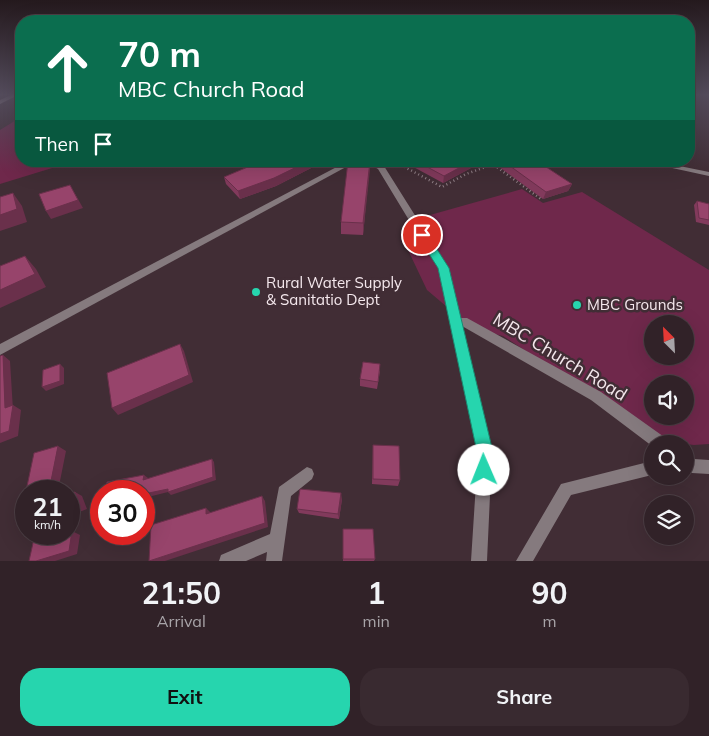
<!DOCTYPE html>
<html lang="en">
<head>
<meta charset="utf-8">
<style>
  body { margin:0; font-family:Mulish,sans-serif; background:#392a30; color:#f1f3f6; height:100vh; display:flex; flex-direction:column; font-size:19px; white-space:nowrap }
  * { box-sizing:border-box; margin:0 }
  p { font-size:16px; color:#a8a4a8 }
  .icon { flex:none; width:28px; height:28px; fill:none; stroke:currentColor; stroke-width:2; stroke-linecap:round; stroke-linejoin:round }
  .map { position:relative; height:561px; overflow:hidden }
  .details { display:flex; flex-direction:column; background:#312228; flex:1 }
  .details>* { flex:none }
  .hud { position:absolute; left:15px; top:15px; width:680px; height:152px; border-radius:20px; box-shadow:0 5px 20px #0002,0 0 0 1px #4c3f45; background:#0b6e4f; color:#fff; overflow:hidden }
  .needle { width:32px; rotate:336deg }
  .fabs { position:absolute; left:644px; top:315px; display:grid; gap:10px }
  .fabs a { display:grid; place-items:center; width:50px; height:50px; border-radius:50%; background:#312228; box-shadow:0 5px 20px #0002,0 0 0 1px #4c3f45; font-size:25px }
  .speed { position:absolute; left:15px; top:480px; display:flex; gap:10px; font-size:25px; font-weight:700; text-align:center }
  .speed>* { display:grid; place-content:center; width:65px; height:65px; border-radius:50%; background:#312228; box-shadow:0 5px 20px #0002,0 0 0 1px #4c3f45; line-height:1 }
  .speed small { font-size:12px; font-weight:400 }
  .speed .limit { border:8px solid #d22; background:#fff; color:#111 }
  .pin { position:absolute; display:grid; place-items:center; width:42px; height:42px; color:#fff; margin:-21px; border:2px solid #fff; border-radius:50%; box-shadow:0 1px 5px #0007 }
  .me { position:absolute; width:55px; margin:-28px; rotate:359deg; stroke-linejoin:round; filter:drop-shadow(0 0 4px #0008) }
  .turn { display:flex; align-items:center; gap:18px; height:105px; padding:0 20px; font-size:22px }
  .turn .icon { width:65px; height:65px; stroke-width:2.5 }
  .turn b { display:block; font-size:35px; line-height:42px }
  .then { display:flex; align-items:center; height:48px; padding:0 20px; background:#0003; gap:10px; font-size:19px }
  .eta { display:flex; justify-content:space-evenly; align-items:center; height:85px; text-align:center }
  .eta b { font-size:30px; font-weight:700; line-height:35px }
  .primary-button { display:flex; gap:10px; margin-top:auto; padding:10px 20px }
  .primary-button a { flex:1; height:58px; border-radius:20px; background:#26d5ae; color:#111; font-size:20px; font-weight:700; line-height:58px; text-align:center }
  .primary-button a+a { background:#392a30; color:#f1f3f6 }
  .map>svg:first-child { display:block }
  .green { fill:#6f284b; fill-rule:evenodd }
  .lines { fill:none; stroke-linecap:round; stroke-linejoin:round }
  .path { stroke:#918087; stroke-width:2.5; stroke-dasharray:1 3; stroke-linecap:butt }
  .lane { fill:#857a7e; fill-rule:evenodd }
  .street { fill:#857a7e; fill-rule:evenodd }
  .secondary { fill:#b3a2a8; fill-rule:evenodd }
  .wall { fill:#823a5c }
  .shaded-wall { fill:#6a304b }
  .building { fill:#97446b; stroke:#6a304b }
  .route { fill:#26d5ae; stroke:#198a71 }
  .poi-dot { fill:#26d5ae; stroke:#412d35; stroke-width:2 }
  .labels { text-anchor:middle; stroke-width:5; stroke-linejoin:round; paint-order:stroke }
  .poi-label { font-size:15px; fill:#f4e7ec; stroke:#412d35; text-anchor:start }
  .near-street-label { font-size:18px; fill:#f4e7ec; stroke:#412d35 }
</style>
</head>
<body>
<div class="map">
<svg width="709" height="561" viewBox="0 0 709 561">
  <rect width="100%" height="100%" fill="#412d35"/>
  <g class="green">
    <path d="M21 117V161H75L0 184V130Z"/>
    <path d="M522 189 543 203 582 192 709 270V444L694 445 662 441 503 336 473 329 427 290 408 250 432 234 443 231 430 215ZM652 324H685V356H652ZM652 384H685V416H652Z"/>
  </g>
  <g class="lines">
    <g class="path">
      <path d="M399 161 401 165 442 187 466 174 502 161"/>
      <path d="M494 165 541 199"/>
    </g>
    <path class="lane" d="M640 161H655L709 172V176Z"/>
    <g class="street">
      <path d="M348 161H357L0 355V344Z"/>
      <path d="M364 161H373L384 166 448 268 460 318H467L601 392 667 439 669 444H652V446L591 400 462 326 492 452 487 561H471L478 452 438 268 378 169Z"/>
      <path d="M685 454 694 459 709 460V474L692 473 685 470Z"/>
      <path d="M652 461V475L571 495 533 561H516L561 484Z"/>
      <path d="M307 467 312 469 314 474 312 479 291 496 282 561H266L267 552 246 561H219L221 555 270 534 279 487Z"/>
    </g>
    <path class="secondary" d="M13 94H20L0 104V100Z"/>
  </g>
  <g class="wall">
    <path d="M262 161H317V165L276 186 240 199 226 184 224 177Z"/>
    <path d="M370 161 363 235 341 234V222Z"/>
    <path d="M408 161H484L443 183 408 164Z"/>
    <path d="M491 161H537L572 184 568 191 543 199Z"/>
    <path d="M697 201 709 204V225L696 222 694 205Z"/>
    <path d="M380 371 377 389 360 386V379Z"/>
    <path d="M373 445 400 480 398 486 372 484Z"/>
    <path d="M342 499 339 519 299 513 297 509Z"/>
    <path d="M343 559H375L374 561H343Z"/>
  </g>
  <g class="shaded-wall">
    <path d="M309 161H317V165L276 186 240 199 238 191Z"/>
    <path d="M370 161V170L363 235V223Z"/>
    <path d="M472 161H484L443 183 444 176Z"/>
    <path d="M572 184 568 191 543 199 546 192Z"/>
    <path d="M70 185 83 208 51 219 46 211Z"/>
    <path d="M13 193 22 206 27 222 0 231V215Z"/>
    <path d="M25 256 36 269 46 287 0 308V290Z"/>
    <path d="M180 344 184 351 193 382 118 415 112 408Z"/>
    <path d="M3 355 10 361 13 410V405L21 410 18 436 0 443V434L5 408Z"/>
    <path d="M60 364 64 368V384L46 391 42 387Z"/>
    <path d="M58 446 66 451 58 491H49Z"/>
    <path d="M212 459 214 462 216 480 171 495 168 492 144 498V494Z"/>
    <path d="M144 475 148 478 147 483 143 480Z"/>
    <path d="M75 492 82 496 87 509 69 516V508Z"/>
    <path d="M341 493 342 499 339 519 338 514Z"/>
    <path d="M262 496 265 501 268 527 165 561H149Z"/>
    <path d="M206 508 211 513 206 514Z"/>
    <path d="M26 524V530L19 527Z"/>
    <path d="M72 531 80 535 77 554 55 561H36Z"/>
    <path d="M53 534H62L61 541 53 537Z"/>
  </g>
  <g class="building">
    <path d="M262 161H309L274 178 238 191 224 177Z"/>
    <path d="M348 161H370L363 223 341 222Z"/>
    <path d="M416 161H472L444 176Z"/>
    <path d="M503 161H537L572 184 546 192Z"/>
    <path d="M70 185 78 200 46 211 39 194Z"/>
    <path d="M13 193 17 209 0 215V197Z"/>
    <path d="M697 201 709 204V220L699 218Z"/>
    <path d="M25 256 35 274 0 290V266Z"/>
    <path d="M180 344 189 375 112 408 107 373Z"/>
    <path d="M3 355 5 408 13 405 9 431 0 434V356Z"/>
    <path d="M363 362 380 364 378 382 360 379Z"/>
    <path d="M60 364V381L42 387 43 370Z"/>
    <path d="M373 445 399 446 400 480 373 479Z"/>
    <path d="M58 446 49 491H26L34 453Z"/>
    <path d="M212 459 213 477 168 492V489L144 494V491H105L107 482 144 475 143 480Z"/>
    <path d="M300 489 341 493 338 514 297 509Z"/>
    <path d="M26 492V524L19 527Z"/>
    <path d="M75 492 79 504 69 508V494Z"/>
    <path d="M262 496 265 523 149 561 151 525 206 508V514Z"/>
    <path d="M343 529H373L375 559H343Z"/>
    <path d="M72 531 69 551 36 561H29L35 534H53V537L64 534H69V532Z"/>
  </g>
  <linearGradient id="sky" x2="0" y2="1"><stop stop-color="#24191d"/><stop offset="0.55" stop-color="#544c5c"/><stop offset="1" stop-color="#544c5c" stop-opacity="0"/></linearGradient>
  <rect width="709" height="172" fill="url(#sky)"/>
  <path class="route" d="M419 232H426L449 268 493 452 490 476 484 479 478 476 476 470 477 452 438 268 417 235Z"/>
  <g class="poi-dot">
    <circle cx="256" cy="292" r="5"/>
    <circle cx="577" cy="305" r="5"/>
  </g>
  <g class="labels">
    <g class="poi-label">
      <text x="266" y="288">Rural Water Supply<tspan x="266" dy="17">&amp; Sanitatio Dept</tspan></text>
      <text x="587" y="310">MBC Grounds</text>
    </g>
    <g class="near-street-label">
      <text transform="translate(560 357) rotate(31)" y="6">MBC Church Road</text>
    </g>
  </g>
</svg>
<div class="fabs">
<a><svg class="needle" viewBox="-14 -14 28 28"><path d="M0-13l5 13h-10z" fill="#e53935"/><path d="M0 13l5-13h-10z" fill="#a8a4a8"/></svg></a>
<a><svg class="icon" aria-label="sound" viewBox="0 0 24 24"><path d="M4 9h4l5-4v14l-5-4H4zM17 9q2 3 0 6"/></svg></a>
<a><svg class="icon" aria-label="search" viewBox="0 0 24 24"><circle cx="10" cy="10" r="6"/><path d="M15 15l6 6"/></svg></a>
<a><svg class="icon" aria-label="layers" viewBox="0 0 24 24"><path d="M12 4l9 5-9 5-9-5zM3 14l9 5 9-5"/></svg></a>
</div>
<div class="speed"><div>21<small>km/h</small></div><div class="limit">30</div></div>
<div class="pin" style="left:422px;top:235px;background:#d93025"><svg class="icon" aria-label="arrive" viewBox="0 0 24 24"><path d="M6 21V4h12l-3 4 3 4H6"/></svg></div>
<svg class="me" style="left:484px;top:470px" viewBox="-20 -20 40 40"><circle r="19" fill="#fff"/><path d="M0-13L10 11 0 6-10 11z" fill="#26d5ae"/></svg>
<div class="hud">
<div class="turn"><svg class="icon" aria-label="ahead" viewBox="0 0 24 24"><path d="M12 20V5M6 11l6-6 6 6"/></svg><div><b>70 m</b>MBC Church Road</div></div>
<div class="then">Then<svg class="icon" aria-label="arrive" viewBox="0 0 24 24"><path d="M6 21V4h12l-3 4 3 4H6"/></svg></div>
</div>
</div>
<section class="details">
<div class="eta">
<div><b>21:50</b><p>Arrival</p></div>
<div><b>1</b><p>min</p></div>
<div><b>90</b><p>m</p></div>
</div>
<div class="primary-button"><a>Exit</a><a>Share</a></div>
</section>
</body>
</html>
